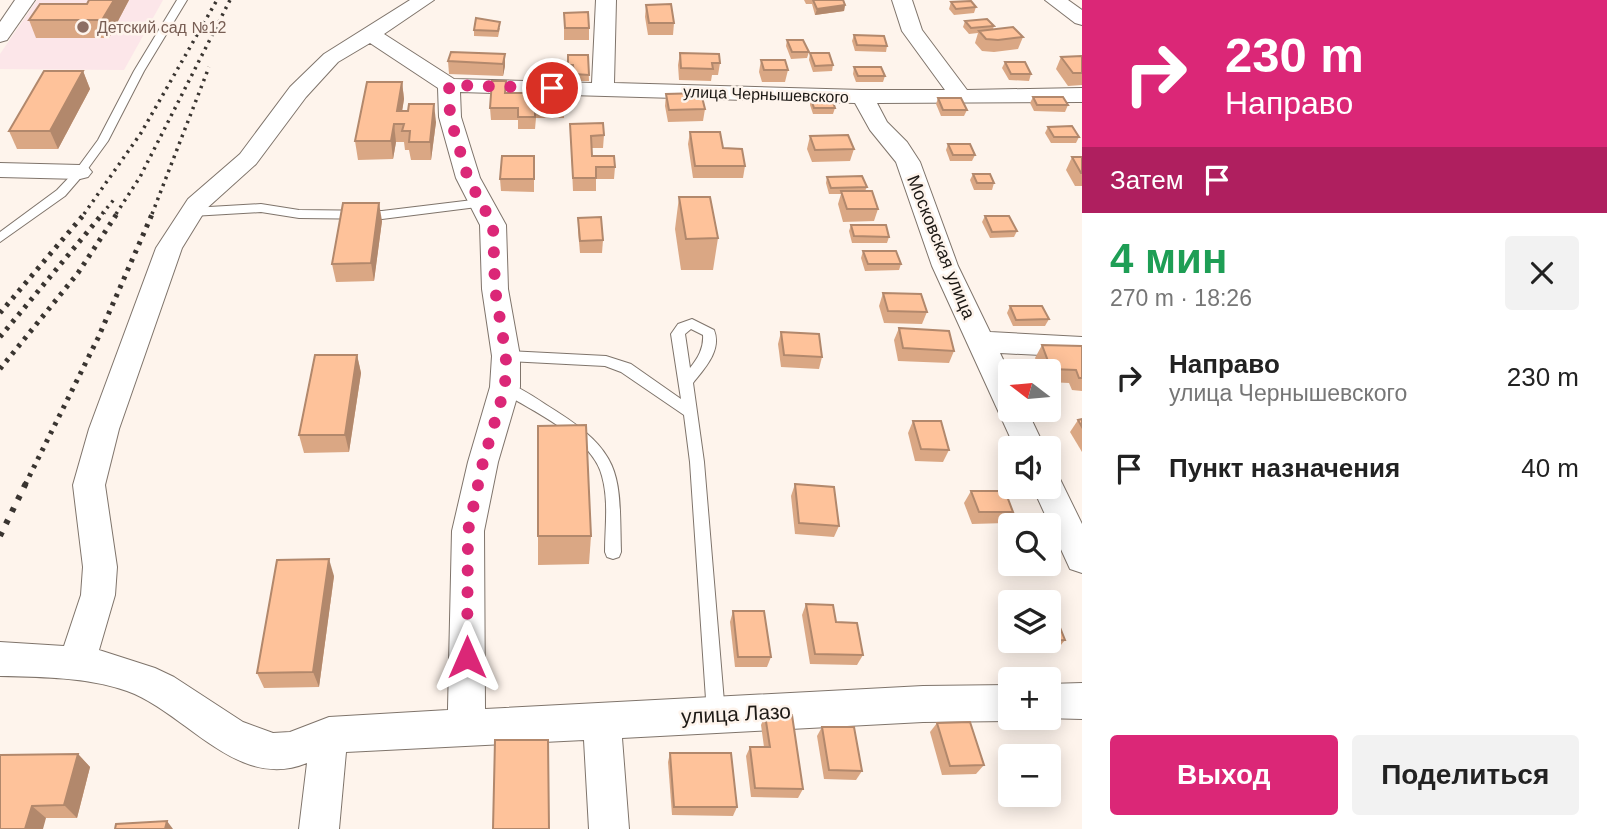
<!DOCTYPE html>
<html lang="ru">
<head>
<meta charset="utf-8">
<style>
  body { margin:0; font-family:Helvetica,sans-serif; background:#f2f2f2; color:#222; height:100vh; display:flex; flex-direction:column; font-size:26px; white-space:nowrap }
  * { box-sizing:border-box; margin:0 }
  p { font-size:23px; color:#767676 }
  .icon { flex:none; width:38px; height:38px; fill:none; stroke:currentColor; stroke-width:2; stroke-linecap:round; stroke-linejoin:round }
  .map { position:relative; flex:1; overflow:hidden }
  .sheet { display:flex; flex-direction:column; background:#fff; width:525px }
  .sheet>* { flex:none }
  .top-card { background:#db2777; color:#fff; overflow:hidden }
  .needle { width:46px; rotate:286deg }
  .tools { position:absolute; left:998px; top:359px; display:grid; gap:14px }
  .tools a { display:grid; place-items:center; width:63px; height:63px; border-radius:7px; background:#fff; box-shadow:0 4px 18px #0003; font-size:35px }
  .pin { position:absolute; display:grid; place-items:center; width:60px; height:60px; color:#fff; margin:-30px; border:4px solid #fff; border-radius:50%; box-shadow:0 2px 7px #0007 }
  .me { position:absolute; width:77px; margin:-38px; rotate:0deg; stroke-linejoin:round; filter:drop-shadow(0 0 5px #0008) }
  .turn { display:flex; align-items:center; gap:24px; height:147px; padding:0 28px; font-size:32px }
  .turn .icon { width:91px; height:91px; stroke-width:2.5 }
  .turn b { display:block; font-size:49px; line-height:60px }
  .then { display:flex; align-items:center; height:66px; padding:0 28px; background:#0003; gap:14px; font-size:26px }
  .round { display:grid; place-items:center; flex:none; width:74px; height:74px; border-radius:7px; background:#f2f2f2 }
  .overview { display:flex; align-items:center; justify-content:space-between; height:119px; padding:0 28px }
  h1 { font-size:42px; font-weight:700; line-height:52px; color:#1e9e55 }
  .action { display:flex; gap:14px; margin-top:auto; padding:14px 28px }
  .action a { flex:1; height:80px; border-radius:7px; background:#db2777; color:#fff; font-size:28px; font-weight:700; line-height:80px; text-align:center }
  .action a+a { background:#f2f2f2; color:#222 }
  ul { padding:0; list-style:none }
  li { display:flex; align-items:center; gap:21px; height:91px; padding:0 28px }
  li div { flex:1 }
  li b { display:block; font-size:26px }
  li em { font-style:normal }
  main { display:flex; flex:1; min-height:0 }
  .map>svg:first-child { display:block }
  .education { fill:#fce6e9 }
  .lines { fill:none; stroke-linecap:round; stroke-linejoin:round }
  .lane-casing { stroke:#7f746b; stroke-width:2 }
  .street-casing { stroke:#7f746b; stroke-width:2 }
  .lane { fill:#fff; fill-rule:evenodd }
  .street { fill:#fff; fill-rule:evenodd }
  .rail-far2 { stroke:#393430; stroke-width:3.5; stroke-dasharray:2.5 5; stroke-linecap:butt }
  .rail-far1 { stroke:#393430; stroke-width:5; stroke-dasharray:3.5 6; stroke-linecap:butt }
  .rail { stroke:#393430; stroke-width:6; stroke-dasharray:4.5 9; stroke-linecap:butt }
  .wall { fill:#daa784 }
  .shaded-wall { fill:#b2886c }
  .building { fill:#fec29a; stroke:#b2886c; stroke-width:2 }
  .route { stroke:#db2777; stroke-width:12; stroke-dasharray:0 21.6 }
  .education-dot { fill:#8d6e63; stroke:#fef4ec; stroke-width:2.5 }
  .labels { text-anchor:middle; stroke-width:5; stroke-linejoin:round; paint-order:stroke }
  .far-education-label { font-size:16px; fill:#785e54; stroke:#fef4ec; text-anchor:start }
  .far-street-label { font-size:16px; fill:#1d1915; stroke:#fef4ec }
  .street-label { font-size:18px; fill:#1d1915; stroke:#fef4ec }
  .near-street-label { font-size:21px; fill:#1d1915; stroke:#fef4ec }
</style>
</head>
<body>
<main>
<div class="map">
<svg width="1082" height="829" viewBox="0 0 1082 829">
  <rect width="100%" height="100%" fill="#fef4ec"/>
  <path class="education" d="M37 0H163L124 70 0 69V54Z"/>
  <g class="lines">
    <g class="lane-casing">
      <g id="lane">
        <path d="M177 0H187L144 71 108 141 84 174 65 196 0 242V232L57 190 76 170 98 140 134 71Z"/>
        <path d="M481 199 485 200V206L382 219 299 218 261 212 192 216 186 212 192 208 261 204 299 210 382 211Z"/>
        <path d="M692 319 714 330C722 350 705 368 693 383L704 462 725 714 722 720 716 722 710 720 707 714 690 462 684 415 621 372 605 366 506 361 499 356 506 351 606 356 631 364 681 399 671 334 678 324ZM691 329 703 335C704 348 698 358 690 368L685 334Z"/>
        <path d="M505 382C523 388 541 402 556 411 625 455 619 478 621 552L619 557 613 559 607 557 605 552C605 527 609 501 602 476 593 438 532 411 500 391L498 387 500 383Z"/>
      </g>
    </g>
    <g class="street-casing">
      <g id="street">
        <path d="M15 0H35L7 40 0 42V22Z"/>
        <path d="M410 0H434L384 34 454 79 592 83 596 0H616L614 83 862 90H945L902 31 892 0H912L922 30 967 90 1082 88V102L877 103 887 122 907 142 920 162 958 266 990 332 1082 337V357L1000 353 1010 374V410H1027L1045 448H1015L932 266 896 162 870 130 855 103 460 92 461 117 480 178 506 225 508 289 520 356V387L498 462 484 531 485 709 923 686 1010 685V718H1018L1010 721 923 722 622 738 629 829H589L584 740 346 752 339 829H299L307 763C237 792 186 712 127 691 87 677 42 677 0 676V642L64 646 81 595 83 567 73 485 89 429 156 248 188 199 240 154 290 87 324 54ZM370 43 438 88 439 117 456 178 480 225 482 289 492 356 490 387 468 462 452 531 448 708V710L329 717 290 732 273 733 243 722 174 677 155 668 99 650 115 595 117 567 105 485 119 429 182 248 206 209 256 164 306 97 338 62Z"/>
        <path d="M1045 0H1068L1082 10V25L1075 23Z"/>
        <path d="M0 163 80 165 88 167 92 172 88 177 80 179 0 177Z"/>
        <path d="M1048 473 1059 477 1082 524V573L1070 569 1032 486H1048Z"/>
        <path d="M1082 683V719L1043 718H1048V684Z"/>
      </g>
    </g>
    <use href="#lane" class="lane"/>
    <use href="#street" class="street"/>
    <g class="rail-far2">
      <path d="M84 214 141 133 217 0"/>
      <path d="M102 214 116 197"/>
      <path d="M116 214 140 177 230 0"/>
      <path d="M152 214 209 67"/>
    </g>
    <g class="rail-far1">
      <path d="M0 313 86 212"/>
      <path d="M0 337 104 212"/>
      <path d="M0 369 78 273 118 212"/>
      <path d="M25 485 98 338 153 212"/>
    </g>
    <path class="rail" d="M0 536 26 483"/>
  </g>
  <g class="wall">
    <path d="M129 0 109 38H36L29 20 87 4Z"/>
    <path d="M804 0H844L845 5 844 11 815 15 812 4H806Z"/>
    <path d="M951 2 976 7 974 13 954 15 949 9Z"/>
    <path d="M646 5 674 23 673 35H648L645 17Z"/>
    <path d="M564 13 589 28V40H564Z"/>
    <path d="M965 21 994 26 993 29 1023 37 1018 49 994 52 982 51 975 43 978 33 969 34 963 27Z"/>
    <path d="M500 28 498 37 474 36V30Z"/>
    <path d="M854 35 887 46 886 52 855 51 852 41Z"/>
    <path d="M787 40 809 52 807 58 791 59 786 46Z"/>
    <path d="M680 53 720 63 718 75H712L711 81 679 80 678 65Z"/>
    <path d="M810 53 833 65 832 71 813 72 809 60Z"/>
    <path d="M505 54V66L503 76 449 74 448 61Z"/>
    <path d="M568 55H588L589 81H573V71H567Z"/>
    <path d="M1082 56V85L1068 86 1056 69 1061 57Z"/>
    <path d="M761 60 788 70 785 82H762L759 72Z"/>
    <path d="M1005 62 1031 74 1029 81 1009 80 1002 68Z"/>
    <path d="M854 67 885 76 883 82H856L853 74Z"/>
    <path d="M83 71 90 89 58 149H17L9 131Z"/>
    <path d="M402 82 404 99 402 111 436 122 431 160H411L409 150H405L404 142H396L393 159 358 160 355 141Z"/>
    <path d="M506 93H564V118H536L535 129H518V120H491L490 108Z"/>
    <path d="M666 94 705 109 703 121 668 122 665 106Z"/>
    <path d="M1033 97 1068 105 1065 112 1034 111 1030 103Z"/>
    <path d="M938 98 967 110 964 116H941L936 104Z"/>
    <path d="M811 99 835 108 833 114H813L810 105Z"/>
    <path d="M570 124 604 135 603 148H592V156L615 167 614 179H596V191H573Z"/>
    <path d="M1048 127 1079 137 1076 143H1051L1045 133Z"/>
    <path d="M690 132 723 148 745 166 743 178H693L688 144Z"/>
    <path d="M810 136 854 149 850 161 812 162 807 149Z"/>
    <path d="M948 144 975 155 972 161H950L946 150Z"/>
    <path d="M534 156V192L501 191 500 179Z"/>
    <path d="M1072 157H1082V186H1075L1066 170Z"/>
    <path d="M973 174 994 183 992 190H974L970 180Z"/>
    <path d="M827 177 867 187 865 191 878 209 874 221 843 222 838 204 841 194H829L826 183Z"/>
    <path d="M679 197 718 238 713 270H681L675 229Z"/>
    <path d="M985 216 1017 231 1014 237 990 238 982 222Z"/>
    <path d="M578 218 603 240 602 253H580L578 230Z"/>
    <path d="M382 221 374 281 336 282 332 264Z"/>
    <path d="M851 225 889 237 887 243H852L849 231Z"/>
    <path d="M863 251 901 264 899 270 865 271 861 258Z"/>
    <path d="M883 293 927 312 922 324 884 323 879 306Z"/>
    <path d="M1010 306 1049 319 1045 326H1013L1007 313Z"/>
    <path d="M899 328 954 351 949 363 898 361 894 340Z"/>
    <path d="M781 332 822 357 819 369 781 367 778 344Z"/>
    <path d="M1042 345 1082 346V391L1072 390 1069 383 1048 382V371H1040L1035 358Z"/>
    <path d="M357 355 361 373 349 452 304 453 299 435Z"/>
    <path d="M1082 419V452L1070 432 1078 420Z"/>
    <path d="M913 421 949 450 943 462 915 461 908 433Z"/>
    <path d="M538 426 591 536 589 564 538 565Z"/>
    <path d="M795 484 839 526 834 537 795 534 791 496Z"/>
    <path d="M971 491 1013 512 1006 523 972 524 964 503Z"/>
    <path d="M334 576 319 687 264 688 257 673Z"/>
    <path d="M806 604 836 622 863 655 857 665 810 664 802 615Z"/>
    <path d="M733 611 771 657 767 667H735L730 622Z"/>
    <path d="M1010 622V639L1006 628Z"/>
    <path d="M1010 640H1065L1056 651 1014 652Z"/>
    <path d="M765 715 803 789 798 798 751 797 746 756 750 747H764L761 725Z"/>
    <path d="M937 723 984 765 976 774 942 775 930 732Z"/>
    <path d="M822 727 862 771 856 780 824 779 817 736Z"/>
    <path d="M670 753 737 807 733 816 672 815 668 762Z"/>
    <path d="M78 754 90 767 77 818H46L0 829Z"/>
  </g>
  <g class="shaded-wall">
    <path d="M114 0H129L109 38 102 20Z"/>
    <path d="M845 5 844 11 815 15 817 9Z"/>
    <path d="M505 54V66L503 76V64Z"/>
    <path d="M83 71 90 89 58 149 50 131Z"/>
    <path d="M402 82 404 99 400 124 397 111Z"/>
    <path d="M434 104 436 122 431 160 430 142Z"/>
    <path d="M394 124 396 142 393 159 391 141Z"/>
    <path d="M379 203 382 221 374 281 371 263Z"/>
    <path d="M357 355 361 373 349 452 345 435Z"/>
    <path d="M329 559 334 576 319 687 313 672Z"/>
    <path d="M78 754 90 767 77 818 64 805Z"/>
    <path d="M32 806 46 818 43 829H25Z"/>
    <path d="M167 821 173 829H165Z"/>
  </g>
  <g class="building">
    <path d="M89 0H114L102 20H29L40 4H87Z"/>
    <path d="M813 0H843L845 5 817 9Z"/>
    <path d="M971 1 976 7 956 9 951 2Z"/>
    <path d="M671 4 674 23H649L646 5Z"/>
    <path d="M588 12 589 28H565L564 13Z"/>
    <path d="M476 18 500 22 498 31 474 30Z"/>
    <path d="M987 19 994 26 971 28 965 21Z"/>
    <path d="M1013 27 1023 37 998 40 986 39 979 31Z"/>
    <path d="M854 35 884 36 887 46 857 45Z"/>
    <path d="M787 40H803L809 52H792Z"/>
    <path d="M451 52 505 54 503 64 448 61Z"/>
    <path d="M680 53 719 54 720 63H712L713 69 681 68Z"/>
    <path d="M810 53H829L833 65 815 66Z"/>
    <path d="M568 55H588L589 75 574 74 573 65H568Z"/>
    <path d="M1082 56V73H1073L1061 57Z"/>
    <path d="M761 60H785L788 70H764Z"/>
    <path d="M1005 62H1025L1031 74H1011Z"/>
    <path d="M854 67H881L885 76H858Z"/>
    <path d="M44 71H83L50 131H9Z"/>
    <path d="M492 81H506L505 93H564V106H535V117H518V108H490Z"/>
    <path d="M367 82H402L397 111H408L409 104H434L430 142H409L410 131H402L404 124H394L391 141H355Z"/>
    <path d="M701 93 705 109 669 110 666 94Z"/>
    <path d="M1033 97H1063L1068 105H1037Z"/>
    <path d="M938 98H961L967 110H943Z"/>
    <path d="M811 99H832L835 108H814Z"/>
    <path d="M603 123 604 135 591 136 592 156H614L615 167H596V178H573L570 124Z"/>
    <path d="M1072 126 1079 137H1054L1048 127Z"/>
    <path d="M690 132H720L723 148 742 149 745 166H695Z"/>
    <path d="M848 135 854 149 815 150 810 136Z"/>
    <path d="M948 144H970L975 155H953Z"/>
    <path d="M502 156H534V179H500Z"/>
    <path d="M1072 157H1082V173H1081Z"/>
    <path d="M973 174H990L994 183H977Z"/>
    <path d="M862 176 867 187 831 188 827 177Z"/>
    <path d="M841 191H872L878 209H847Z"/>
    <path d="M679 197H710L718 238 686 239Z"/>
    <path d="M343 203H379L371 263 332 264Z"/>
    <path d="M985 216H1009L1017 231 992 232Z"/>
    <path d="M601 217 603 240 580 241 578 218Z"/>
    <path d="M851 225H886L889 237 854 236Z"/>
    <path d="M863 251H896L901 264H868Z"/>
    <path d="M883 293 921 294 927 312 888 311Z"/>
    <path d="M1010 306H1042L1049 319 1016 320Z"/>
    <path d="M899 328 949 331 954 351 903 348Z"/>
    <path d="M781 332 819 334 822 357 784 355Z"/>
    <path d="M1042 345 1082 346V378H1079L1076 370 1051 369Z"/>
    <path d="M315 355H357L345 435H299Z"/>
    <path d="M1082 419V427L1078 420Z"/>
    <path d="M913 421H941L949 450 921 449Z"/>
    <path d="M586 425 591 536H538V426Z"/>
    <path d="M795 484 834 487 839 526 799 523Z"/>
    <path d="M971 491H1005L1013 512H979Z"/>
    <path d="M329 559 313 672 257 673 277 560Z"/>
    <path d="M806 604 833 605 836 622 857 623 863 655 815 654Z"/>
    <path d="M733 611H764L771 657H738Z"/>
    <path d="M1055 615 1065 640 1023 641 1022 640H1048V616Z"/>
    <path d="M765 715H792L803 789 755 788 750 747H770Z"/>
    <path d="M970 722 984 765 950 766 937 723Z"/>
    <path d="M822 727H854L862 771 829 770Z"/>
    <path d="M495 740H548L549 829H493Z"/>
    <path d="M670 753H731L737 807H674Z"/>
    <path d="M78 754 64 805 32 806 25 829H0V755Z"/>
    <path d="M167 821 165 829H115L116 824Z"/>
  </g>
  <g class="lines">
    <path class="route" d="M467 657 468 531 483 462 505 387 506 356 495 289 493 225 468 178 450 117 449 85 552 88"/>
  </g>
  <circle class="education-dot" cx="83" cy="27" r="7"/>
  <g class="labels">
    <g class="far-education-label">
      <text x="97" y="33">Детский сад №12</text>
    </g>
    <g class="far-street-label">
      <text transform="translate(766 94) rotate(2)" y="6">улица Чернышевского</text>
    </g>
    <g class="street-label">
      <text transform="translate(941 247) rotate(68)" y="6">Московская улица</text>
    </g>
    <g class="near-street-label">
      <text transform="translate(736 714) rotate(-3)" y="7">улица Лазо</text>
    </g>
  </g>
</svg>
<div class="tools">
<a><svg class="needle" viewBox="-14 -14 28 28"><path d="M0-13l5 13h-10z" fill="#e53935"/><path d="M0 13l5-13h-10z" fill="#767676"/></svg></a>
<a><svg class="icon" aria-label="sound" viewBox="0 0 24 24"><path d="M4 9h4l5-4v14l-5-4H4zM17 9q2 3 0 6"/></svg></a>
<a><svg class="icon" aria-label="search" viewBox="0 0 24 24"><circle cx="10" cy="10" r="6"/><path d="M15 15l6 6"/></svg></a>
<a><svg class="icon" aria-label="layers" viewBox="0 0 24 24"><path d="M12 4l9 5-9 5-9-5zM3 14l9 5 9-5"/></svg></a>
<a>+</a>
<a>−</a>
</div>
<div class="pin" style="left:552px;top:88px;background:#d93025"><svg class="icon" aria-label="arrive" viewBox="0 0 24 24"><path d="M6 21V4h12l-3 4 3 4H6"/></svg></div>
<svg class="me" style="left:467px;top:657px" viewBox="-20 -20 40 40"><path d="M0-17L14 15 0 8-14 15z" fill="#db2777" stroke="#fff" stroke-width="4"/></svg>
</div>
<section class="sheet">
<div class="top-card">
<div class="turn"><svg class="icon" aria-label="right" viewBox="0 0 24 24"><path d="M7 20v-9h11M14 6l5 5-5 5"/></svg><div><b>230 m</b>Направо</div></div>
<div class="then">Затем<svg class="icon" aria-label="arrive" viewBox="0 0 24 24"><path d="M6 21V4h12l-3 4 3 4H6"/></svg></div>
</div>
<div class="overview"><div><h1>4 мин</h1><p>270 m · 18:26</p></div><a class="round"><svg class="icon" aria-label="close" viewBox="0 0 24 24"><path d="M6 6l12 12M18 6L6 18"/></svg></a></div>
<ul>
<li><svg class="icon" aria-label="right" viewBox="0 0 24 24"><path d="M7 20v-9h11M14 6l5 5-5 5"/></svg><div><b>Направо</b><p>улица Чернышевского</p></div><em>230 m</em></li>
<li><svg class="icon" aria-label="arrive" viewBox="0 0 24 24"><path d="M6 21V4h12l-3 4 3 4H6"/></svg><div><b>Пункт назначения</b></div><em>40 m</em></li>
</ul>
<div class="action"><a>Выход</a><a>Поделиться</a></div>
</section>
</main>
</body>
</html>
